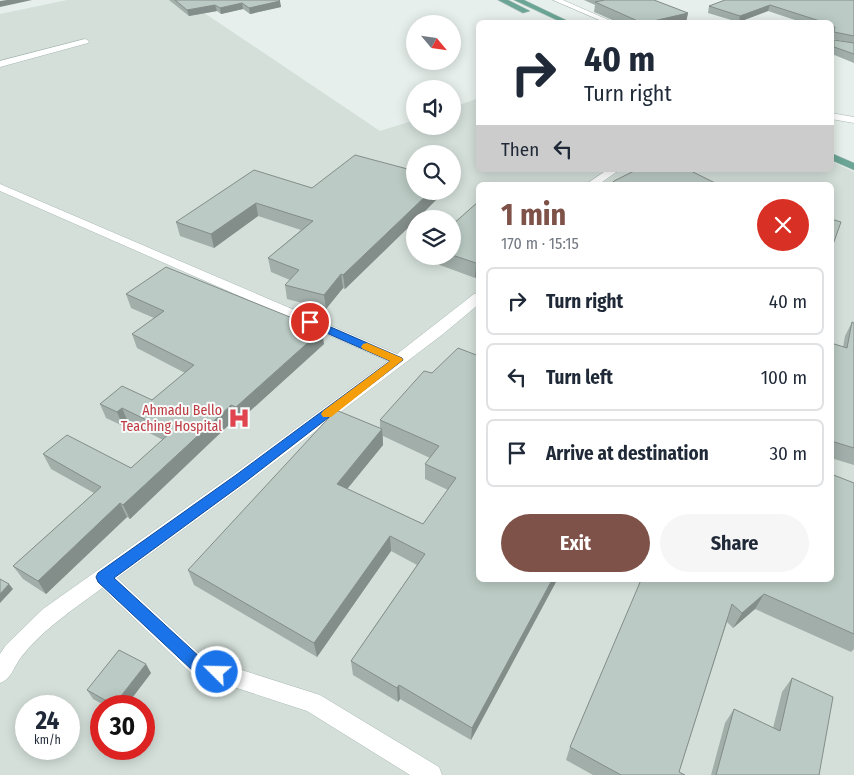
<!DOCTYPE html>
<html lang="en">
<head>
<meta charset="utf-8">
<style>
  body { margin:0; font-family:"Fira Sans Condensed",sans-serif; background:#f6f6f7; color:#1f2937; height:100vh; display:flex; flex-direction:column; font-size:19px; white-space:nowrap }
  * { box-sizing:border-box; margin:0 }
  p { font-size:16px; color:#747a83 }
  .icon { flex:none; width:28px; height:28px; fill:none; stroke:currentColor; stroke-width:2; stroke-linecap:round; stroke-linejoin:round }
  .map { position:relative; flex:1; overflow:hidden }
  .drawer { position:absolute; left:476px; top:182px; width:358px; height:400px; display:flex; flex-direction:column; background:#fff; border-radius:8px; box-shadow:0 2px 12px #0003 }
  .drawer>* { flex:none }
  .banner { position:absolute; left:476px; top:20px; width:358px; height:152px; border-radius:8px; box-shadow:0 2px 12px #0003; background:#fff; color:#1f2937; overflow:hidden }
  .needle { width:32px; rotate:119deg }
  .fabs { position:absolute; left:406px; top:15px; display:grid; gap:10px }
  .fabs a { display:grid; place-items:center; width:55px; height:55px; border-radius:50%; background:#fff; box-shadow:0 2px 12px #0003; font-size:25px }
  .speed { position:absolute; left:15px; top:695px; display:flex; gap:10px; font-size:25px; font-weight:700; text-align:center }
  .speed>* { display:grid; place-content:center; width:65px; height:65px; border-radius:50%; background:#fff; box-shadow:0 2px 12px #0003; line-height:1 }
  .speed small { font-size:12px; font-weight:400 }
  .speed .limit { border:8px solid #d22; background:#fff; color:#111 }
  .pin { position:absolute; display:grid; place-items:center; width:42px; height:42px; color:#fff; margin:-21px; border:2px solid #fff; border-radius:50%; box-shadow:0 1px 5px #0007 }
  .me { position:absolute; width:55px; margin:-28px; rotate:293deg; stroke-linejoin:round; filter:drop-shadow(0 0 4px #0008) }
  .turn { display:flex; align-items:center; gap:18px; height:105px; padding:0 25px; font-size:22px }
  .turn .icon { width:65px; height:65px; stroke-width:2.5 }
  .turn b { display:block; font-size:35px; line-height:42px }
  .then { display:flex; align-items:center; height:48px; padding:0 25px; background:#0003; gap:10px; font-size:19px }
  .round { display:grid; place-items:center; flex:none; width:52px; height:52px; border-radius:26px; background:#f6f6f7 }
  .headline { display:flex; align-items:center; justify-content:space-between; height:85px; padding:0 25px }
  h1 { font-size:30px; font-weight:700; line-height:38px; color:#7f5249 }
  .primary-button { display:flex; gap:10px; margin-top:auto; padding:10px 25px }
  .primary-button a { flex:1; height:58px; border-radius:30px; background:#7f5249; color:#fff; font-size:20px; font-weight:700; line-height:58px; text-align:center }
  .primary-button a+a { background:#f6f6f7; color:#1f2937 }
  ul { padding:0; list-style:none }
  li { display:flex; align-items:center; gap:15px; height:68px; margin:0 10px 8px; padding:0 15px; border:2px solid #e0e1e3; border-radius:8px }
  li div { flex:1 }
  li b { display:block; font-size:19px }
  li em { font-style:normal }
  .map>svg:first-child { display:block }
  .built { fill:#d4dfda; fill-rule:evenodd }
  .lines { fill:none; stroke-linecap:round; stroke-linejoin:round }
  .minor-casing { stroke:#a8b8b2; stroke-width:1 }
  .primary-casing { stroke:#c2cac8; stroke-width:1 }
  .minor { fill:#fff; fill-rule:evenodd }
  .primary { fill:#6aa596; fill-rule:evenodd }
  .wall { fill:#a1aea9; fill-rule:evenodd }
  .shaded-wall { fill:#838d89 }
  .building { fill:#bbcac4; stroke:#838d89 }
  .route { fill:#1a73e8; stroke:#114b97 }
  .slow { fill:#f59e0b }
  .labels { text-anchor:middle; stroke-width:4; stroke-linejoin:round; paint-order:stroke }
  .health-label { font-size:14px; fill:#be3a42; stroke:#f7fbf9; text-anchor:end }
</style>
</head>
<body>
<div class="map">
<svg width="854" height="775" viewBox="0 0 854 775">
  <rect width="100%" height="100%" fill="#e6efeb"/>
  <path class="built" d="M67 0H185L380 131 415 120V126H452L453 107 479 98V170H831V161L854 172V775H0V14ZM415 154H452V191H415ZM479 185H831V580H479ZM415 219H452V256H415ZM26 706H69V749H26ZM101 706H144V749H101Z"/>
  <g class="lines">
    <g class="minor-casing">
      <g id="minor">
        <path d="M553 0H563L613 22H604Z"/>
        <path d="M85 39 89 41 88 43 0 67V61Z"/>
        <path d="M831 41 854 45V49L831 45Z"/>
        <path d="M831 113 854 117V123L831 119Z"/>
        <path d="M607 170H619L598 185H585Z"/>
        <path d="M0 184 397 354 474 294 479 293V304L443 334 247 483 117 578 204 658 320 695 439 767 442 775H410L307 711 191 673 102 588C74 609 40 631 19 660 13 669 11 679 0 683V654L6 645 43 609 235 473 388 361 0 191Z"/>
      </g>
    </g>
    <g class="primary-casing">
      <g id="primary">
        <path d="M498 0H508L530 11 523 13Z"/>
        <path d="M514 0H524L570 22H561Z"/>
        <path d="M831 153 854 163V170L831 160Z"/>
      </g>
    </g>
    <use href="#minor" class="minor"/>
    <use href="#primary" class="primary"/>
  </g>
  <g class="wall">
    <path d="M169 0H279L281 7 250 14 243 9 221 14 217 11 189 16Z"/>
    <path d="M584 0H654L688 13 686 22H617L594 12 595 5Z"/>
    <path d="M854 0V63L832 54V47L834 40 853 43 832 39 831 22H801L768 11 738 22 708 13 709 6Z"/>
    <path d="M312 188 444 192 417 219H415V221L345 289 343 288 326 309 287 299 285 285 290 280 271 272 268 258 301 230 258 216 214 248 180 236 176 222Z"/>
    <path d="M479 201V274L475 278 429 261V256H452V225Z"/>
    <path d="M126 294 324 344 239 421 235 419 130 519 127 517 46 594 23 579 13 566 94 493 51 469 43 454 131 468 163 440 128 422 123 426 106 418 100 404 152 400 185 373 137 348 132 334 154 318 131 308Z"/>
    <path d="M852 322 854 323V465L831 458V343L843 347 845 336Z"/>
    <path d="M432 373 479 580H557L471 740 400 699 398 702 353 675 351 661 417 565 391 551 317 657 194 585 188 570 380 428V420ZM383 436 430 458 425 464V479L448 490 423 524 347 489 383 445Z"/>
    <path d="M854 483V649L851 652 755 609 733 628 727 622 679 772 685 775H593L566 760 570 747 641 582 636 580H831Z"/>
    <path d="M151 673 126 706H106L93 699 87 690Z"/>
    <path d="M792 678 819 775H711L725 723 734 709 773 728 782 692Z"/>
  </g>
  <g class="shaded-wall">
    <path d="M7 0H32L0 7V1Z"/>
    <path d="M280 1 281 7 250 14 249 8Z"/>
    <path d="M242 3 243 9 221 14 220 8Z"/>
    <path d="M215 5 217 11 189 16 187 10Z"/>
    <path d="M770 5 768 11 739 22 740 16Z"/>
    <path d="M688 13 686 22H649Z"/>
    <path d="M431 191H444V192L417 219H415V221L345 289 343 275Z"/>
    <path d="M256 203 258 216 214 248 211 234Z"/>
    <path d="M479 260V274L475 278 476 263Z"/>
    <path d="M341 274 343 288 326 309 324 295Z"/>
    <path d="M322 330 324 344 239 421 236 407Z"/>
    <path d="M231 405 235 419 130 519 123 505Z"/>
    <path d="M122 408 128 422 123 426 117 412Z"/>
    <path d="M382 429 383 445 339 499 337 484Z"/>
    <path d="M120 503 127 517 46 594 38 581Z"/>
    <path d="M390 536 391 551 317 657 314 643Z"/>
    <path d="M552 580H557L471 740 472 728Z"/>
    <path d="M9 584 13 589 0 603V594Z"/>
    <path d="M764 594 755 609 733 628 742 613Z"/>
    <path d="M146 664 151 673 126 706H115L114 705Z"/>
    <path d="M399 685 400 699 398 702 397 688Z"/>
  </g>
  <g class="building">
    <path d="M175 0H279L280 1 249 8 242 3 220 8 215 5 187 10Z"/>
    <path d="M605 0H654L688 13 649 22H640L595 2Z"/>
    <path d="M725 0H854V36L834 32 835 27 831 25V22H823L770 5 740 16 709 6Z"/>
    <path d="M834 40 854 43V54L834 47Z"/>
    <path d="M355 155 415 171V191H431L343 275 341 274 324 295 285 285 299 270 268 258 313 221 256 203 211 234 176 222 254 170 312 188Z"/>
    <path d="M636 170H689L719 185H610L614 181Z"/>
    <path d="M479 201V260L476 263 452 255V225Z"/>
    <path d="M831 219 841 222 831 250Z"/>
    <path d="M166 267 322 330 236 407 231 405 123 505 120 503 38 581 13 566 101 487 43 454 67 435 131 468 171 432 122 408 117 412 100 404 122 386 152 400 194 365 132 334 164 311 126 294Z"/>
    <path d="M852 322 854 323V448L831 441V343L847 348Z"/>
    <path d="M458 348 479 356V580H552L472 728 399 685 397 688 351 661 425 554 390 536 314 643 188 570 336 410 382 429 337 484 423 524 456 478 425 464 439 446 380 420 424 371 432 373Z"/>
    <path d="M831 474 854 483V634L764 594 742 613 732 604 679 772 685 775H621L570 747 641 580H831Z"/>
    <path d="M0 579 9 584 0 594Z"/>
    <path d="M119 650 146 664 114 705 87 690Z"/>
    <path d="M792 678 833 697 819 775H716L734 709 780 731Z"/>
  </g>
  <path class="route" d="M310 318 402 358 403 360 245 482 114 578 203 660 223 667 225 672 223 677 217 680 193 671 98 582 96 577 98 573 236 475 390 361 306 324 305 322Z"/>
  <path class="slow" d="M367 343 402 358 403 360 331 417H323L321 414 323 411 390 361 363 349 361 347 363 344Z"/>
  <defs>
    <g id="hospital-bare" transform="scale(1.725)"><path d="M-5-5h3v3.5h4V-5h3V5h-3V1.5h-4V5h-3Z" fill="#e0444e" stroke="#f7fbf9" stroke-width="2.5" paint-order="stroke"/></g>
  </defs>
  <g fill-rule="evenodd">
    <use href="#hospital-bare" x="239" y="418"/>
  </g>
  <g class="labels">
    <g class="health-label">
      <text x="222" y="415">Ahmadu Bello<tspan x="222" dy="16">Teaching Hospital</tspan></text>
    </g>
  </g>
</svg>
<div class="fabs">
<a><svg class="needle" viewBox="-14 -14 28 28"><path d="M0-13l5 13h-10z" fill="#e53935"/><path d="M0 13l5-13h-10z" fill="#747a83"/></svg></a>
<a><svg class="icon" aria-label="sound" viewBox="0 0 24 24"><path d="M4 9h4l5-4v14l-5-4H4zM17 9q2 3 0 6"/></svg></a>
<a><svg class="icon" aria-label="search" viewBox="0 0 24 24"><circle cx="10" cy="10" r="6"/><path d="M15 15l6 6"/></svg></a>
<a><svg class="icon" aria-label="layers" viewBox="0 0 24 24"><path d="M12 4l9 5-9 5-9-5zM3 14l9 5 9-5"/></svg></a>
</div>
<div class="speed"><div>24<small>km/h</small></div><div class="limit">30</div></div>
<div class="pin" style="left:310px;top:322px;background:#d93025"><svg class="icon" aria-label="arrive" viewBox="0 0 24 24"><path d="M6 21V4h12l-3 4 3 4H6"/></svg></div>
<svg class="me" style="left:217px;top:672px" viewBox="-20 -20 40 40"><circle r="17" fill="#1a73e8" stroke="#fff" stroke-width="3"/><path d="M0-11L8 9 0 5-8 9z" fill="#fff"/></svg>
<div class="banner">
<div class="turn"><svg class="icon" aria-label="right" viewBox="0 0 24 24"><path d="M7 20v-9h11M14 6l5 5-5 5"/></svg><div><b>40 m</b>Turn right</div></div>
<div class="then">Then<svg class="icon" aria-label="left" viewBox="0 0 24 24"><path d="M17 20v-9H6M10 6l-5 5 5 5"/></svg></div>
</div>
<section class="drawer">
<div class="headline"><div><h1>1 min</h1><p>170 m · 15:15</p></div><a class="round" style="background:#d93025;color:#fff"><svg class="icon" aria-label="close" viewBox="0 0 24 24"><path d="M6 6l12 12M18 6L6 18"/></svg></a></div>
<ul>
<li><svg class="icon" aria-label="right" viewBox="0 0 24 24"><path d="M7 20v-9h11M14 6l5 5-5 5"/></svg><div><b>Turn right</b></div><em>40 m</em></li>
<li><svg class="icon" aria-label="left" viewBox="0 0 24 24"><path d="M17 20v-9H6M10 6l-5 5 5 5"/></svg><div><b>Turn left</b></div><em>100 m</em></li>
<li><svg class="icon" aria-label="arrive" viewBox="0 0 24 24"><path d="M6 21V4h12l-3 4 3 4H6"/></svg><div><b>Arrive at destination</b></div><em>30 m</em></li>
</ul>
<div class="primary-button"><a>Exit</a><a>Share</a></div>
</section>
</div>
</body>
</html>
